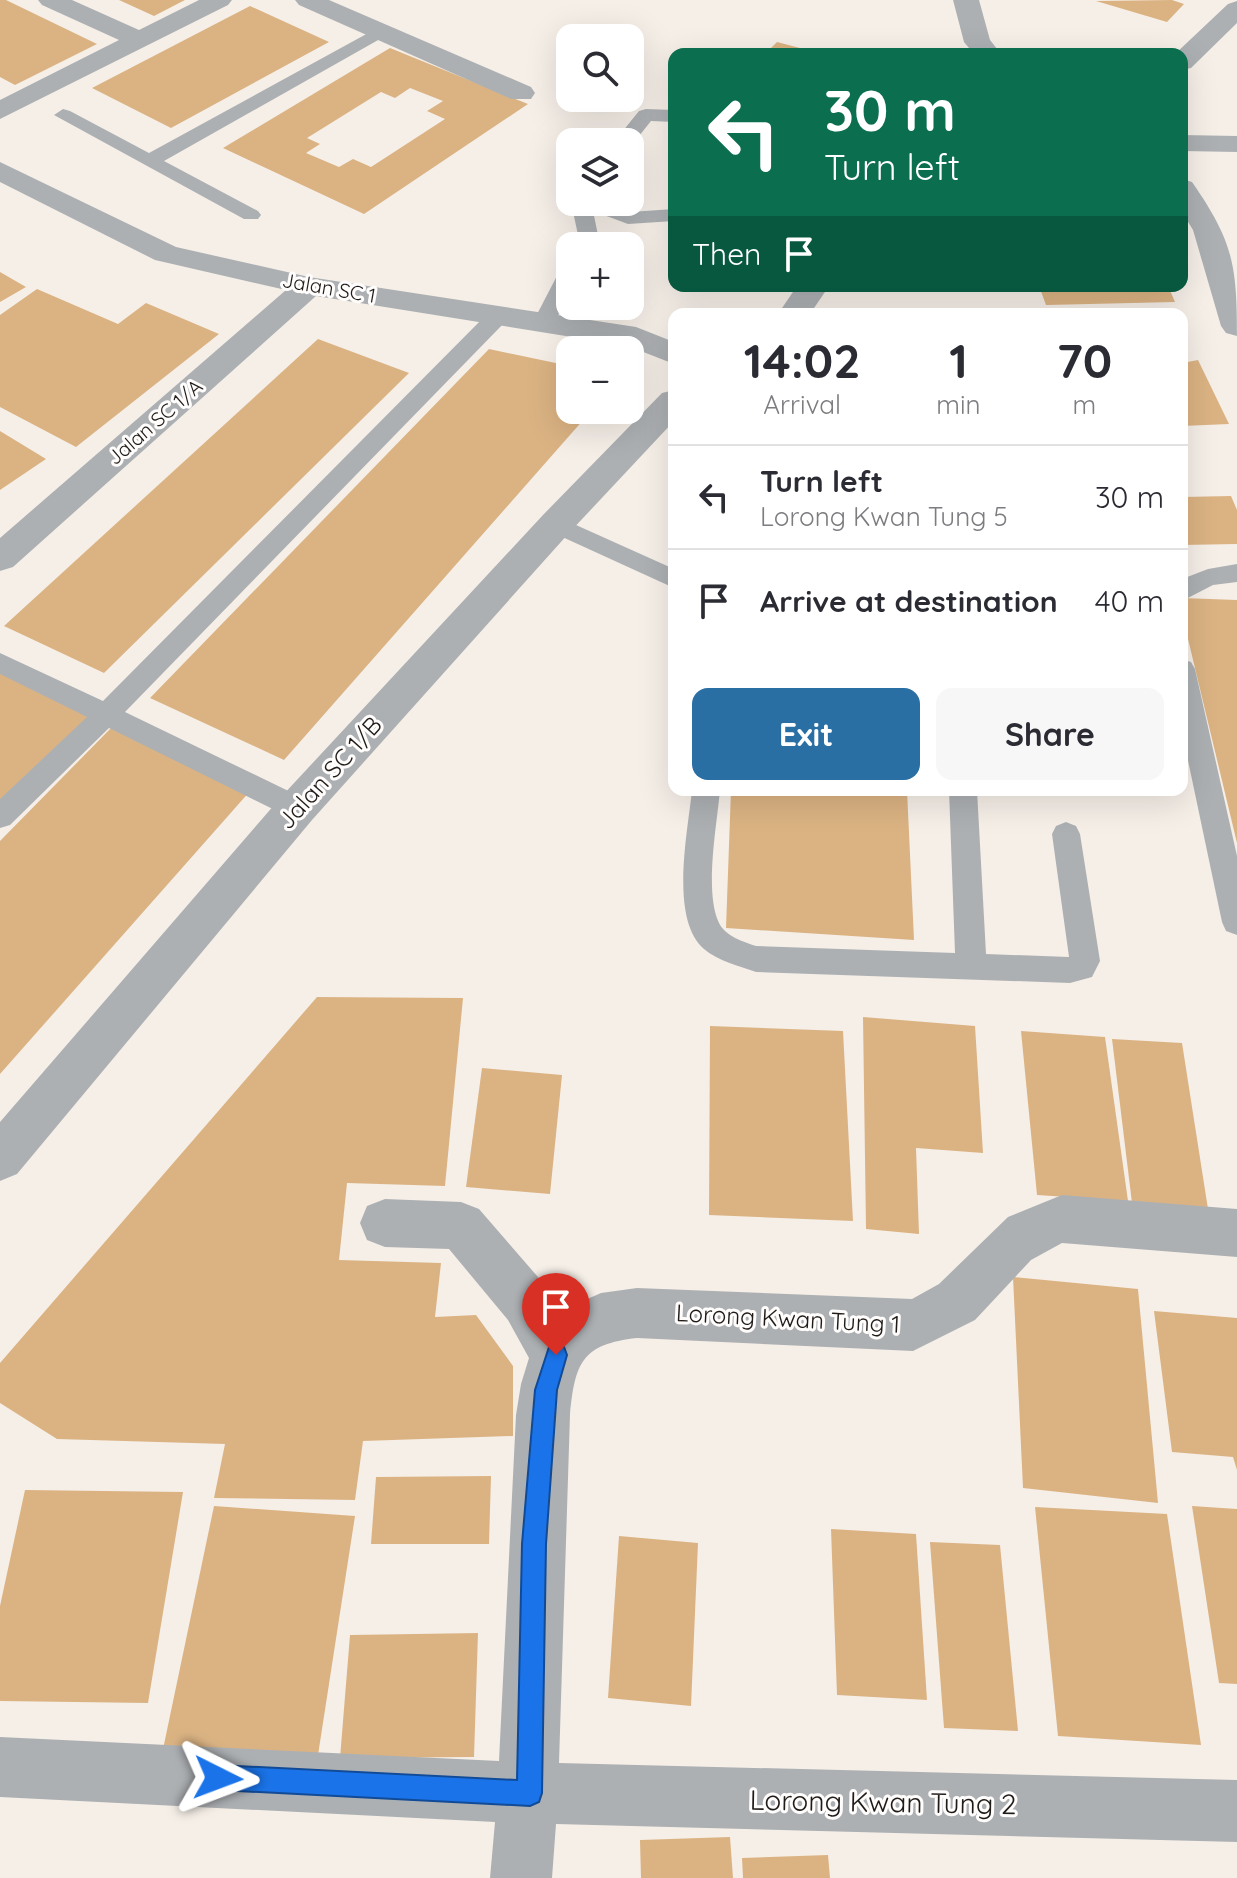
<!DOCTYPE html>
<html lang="en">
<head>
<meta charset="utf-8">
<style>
  body { margin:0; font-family:Quicksand,sans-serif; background:#f7f7f7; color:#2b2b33; height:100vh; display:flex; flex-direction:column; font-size:30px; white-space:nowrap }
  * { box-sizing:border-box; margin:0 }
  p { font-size:26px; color:#7c7c81 }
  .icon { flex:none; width:44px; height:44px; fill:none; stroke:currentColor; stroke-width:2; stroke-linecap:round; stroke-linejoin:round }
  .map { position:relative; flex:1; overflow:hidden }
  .panel { position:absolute; left:668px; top:308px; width:520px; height:488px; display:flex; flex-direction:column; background:#fff; border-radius:16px; box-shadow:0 8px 32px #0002 }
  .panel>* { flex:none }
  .top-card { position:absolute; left:668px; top:48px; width:520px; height:244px; border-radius:16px; box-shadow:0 8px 32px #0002; background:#0b6e4f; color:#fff; overflow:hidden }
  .fabs { position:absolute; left:556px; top:24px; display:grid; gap:16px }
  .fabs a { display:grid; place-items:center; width:88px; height:88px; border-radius:16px; background:#fff; box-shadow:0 8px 32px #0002; font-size:40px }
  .pin { position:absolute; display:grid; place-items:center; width:68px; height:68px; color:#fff; margin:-82px -34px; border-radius:50% 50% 50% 0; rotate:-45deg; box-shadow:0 0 8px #0007 }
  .pin .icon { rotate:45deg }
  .me { position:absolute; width:88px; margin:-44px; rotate:93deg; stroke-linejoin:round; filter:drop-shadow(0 0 6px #0008) }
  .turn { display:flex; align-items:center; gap:28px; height:168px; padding:0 24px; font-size:36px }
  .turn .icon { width:104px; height:104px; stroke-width:2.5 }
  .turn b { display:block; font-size:56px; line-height:68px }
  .then { display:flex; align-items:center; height:76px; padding:0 24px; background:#0003; gap:16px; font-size:30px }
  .eta { display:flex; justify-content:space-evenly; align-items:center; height:136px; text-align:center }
  .eta b { font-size:48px; font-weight:800; line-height:56px }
  .action { display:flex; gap:16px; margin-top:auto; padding:16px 24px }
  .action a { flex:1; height:92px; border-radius:16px; background:#2a6fa4; color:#fff; font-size:32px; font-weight:800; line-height:92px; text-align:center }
  .action a+a { background:#f7f7f7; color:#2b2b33 }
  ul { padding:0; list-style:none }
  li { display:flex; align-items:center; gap:24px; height:104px; padding:0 24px; border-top:2px solid #e1e1e2 }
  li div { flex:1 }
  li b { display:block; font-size:30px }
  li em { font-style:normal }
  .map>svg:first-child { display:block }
  .building { fill:#dbb383; fill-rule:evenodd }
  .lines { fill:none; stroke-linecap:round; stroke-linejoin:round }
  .service { fill:#adb0b3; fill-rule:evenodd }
  .minor { fill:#adb0b3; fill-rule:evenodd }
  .route { fill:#1a73e8; stroke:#114b97; stroke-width:2 }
  .labels { text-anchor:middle; stroke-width:6; stroke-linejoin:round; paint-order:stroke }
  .far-street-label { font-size:20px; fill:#1e1b19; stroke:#fffdfc }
  .street-label { font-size:24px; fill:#1e1b19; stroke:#fffdfc }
  .near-street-label { font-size:28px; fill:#1e1b19; stroke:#fffdfc }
</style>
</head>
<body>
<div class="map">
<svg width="1237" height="1878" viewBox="0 0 1237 1878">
  <rect width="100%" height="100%" fill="#f6efe8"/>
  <g class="building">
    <path d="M0 0H6L97 44 15 85 0 77Z"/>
    <path d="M119 0H185L154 16Z"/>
    <path d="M1172 0 1184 4 1167 22 1096 1Z"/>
    <path d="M250 6 329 42 171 128 92 88Z"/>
    <path d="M777 42 819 53V54H765Z"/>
    <path d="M390 48 528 104 364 214 223 148ZM410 88 443 101 427 111 445 119 371 167 353 159 339 167 306 153 320 144 307 138 381 92 395 98Z"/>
    <path d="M0 272 26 287 0 302Z"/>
    <path d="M1039 286H1168L1175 302 1046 305Z"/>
    <path d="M37 289 118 324 146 303 219 334 76 447 0 407V315Z"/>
    <path d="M318 339 409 373 104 673 4 626Z"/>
    <path d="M489 349 570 366V410H592L284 760 150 698Z"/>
    <path d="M1198 360 1229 424 1182 426V363Z"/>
    <path d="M0 431 46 459 0 490Z"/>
    <path d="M1231 496 1237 510V544L1182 545V497Z"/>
    <path d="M1182 598 1237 600V843L1182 614Z"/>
    <path d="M0 662 105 713 0 818Z"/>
    <path d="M114 725 251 790 0 1074V841Z"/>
    <path d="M731 790H907L914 940 726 928Z"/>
    <path d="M317 997 463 998 445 1186 347 1183 339 1260 441 1263 435 1317 476 1315 513 1366V1436L363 1441 355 1500 214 1498 225 1444 57 1439 0 1403V1363Z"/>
    <path d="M863 1017 975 1026 983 1153 916 1148 919 1234 866 1229Z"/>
    <path d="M710 1026 843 1031 853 1221 709 1215Z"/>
    <path d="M1021 1031 1105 1037 1128 1201 1037 1195Z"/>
    <path d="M1112 1039 1182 1043 1208 1209 1132 1203Z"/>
    <path d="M482 1068 562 1075 550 1194 466 1187Z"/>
    <path d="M1013 1277 1138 1289 1158 1503 1023 1488Z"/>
    <path d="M1154 1311 1237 1318V1470L1233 1457 1172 1452Z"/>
    <path d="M491 1476 489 1544H371L376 1477Z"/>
    <path d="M25 1490 183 1492 148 1703 0 1701V1606Z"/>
    <path d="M214 1506 355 1516 316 1768 162 1754Z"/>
    <path d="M1192 1506 1237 1509V1684L1219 1683Z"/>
    <path d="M1035 1507 1167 1514 1201 1745 1058 1736Z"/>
    <path d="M831 1529 916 1534 927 1700 837 1695Z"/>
    <path d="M619 1536 698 1543 691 1706 608 1698Z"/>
    <path d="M930 1542 1000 1545 1018 1731 944 1728Z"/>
    <path d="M478 1633 474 1757 340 1758 350 1635Z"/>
    <path d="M730 1837 733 1878H641L640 1840Z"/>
    <path d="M828 1855 830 1878H743L742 1858Z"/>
  </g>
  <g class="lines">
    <g class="service">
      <path d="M381 26 387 27 390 31 387 35 164 161 258 211 261 215 258 219H244L54 115 63 109 70 111 149 153Z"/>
      <path d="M646 109 674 110V122L651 121 631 146 630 142H614L639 111Z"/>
      <path d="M571 202H606L630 212 674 209V221L628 224 593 211 598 235 592 246H572L578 235Z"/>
      <path d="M570 264V291L555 322 552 327H536L533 322 560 270Z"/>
      <path d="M499 308 510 315 507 320 125 712 307 800 311 808 307 816 297 819 287 816 109 728 10 825 0 828V799L87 717 0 674V653L103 701 491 310Z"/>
      <path d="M556 516 674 569V588L547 530 544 524 547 518Z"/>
      <path d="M1237 564V582L1213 585 1182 601V579L1208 569Z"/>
      <path d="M1182 659 1191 662 1195 669 1237 856V935L1226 931 1222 922 1182 732Z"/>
      <path d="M692 790H720C717 825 704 892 719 923 725 936 744 942 756 946L955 953 949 790H977L986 954 1069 957 1052 834 1056 826 1066 822 1076 826 1080 834 1100 961 1092 977 1070 983 756 972C739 966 718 961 704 949 669 919 688 831 692 790Z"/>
    </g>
    <g class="minor">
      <path d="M38 0H72L139 30 199 0H232L228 5 0 119V100L119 40 42 5Z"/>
      <path d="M295 0H329L531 87 535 93 531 99H511L299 5Z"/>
      <path d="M953 0H979L990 40 1001 54H974L964 42Z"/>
      <path d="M1237 1V23L1191 68 1182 70V54H1175L1228 4Z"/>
      <path d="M1182 135 1237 136V152L1182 151Z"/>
      <path d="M0 162 176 247 309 277 636 327 674 342V364L628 346 316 296 13 567 0 571V538L286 290 155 260 0 182Z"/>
      <path d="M1182 179 1192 182C1233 241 1237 265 1237 336L1226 333 1221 326 1193 230 1182 212Z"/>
      <path d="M797 286H829L810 314H778Z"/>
      <path d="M674 390V421L569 533 312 820 17 1174 0 1181V1122L282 796 543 515 662 393Z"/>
      <path d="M1062 1195 1237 1209V1257L1062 1243 1031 1260 975 1320 913 1351 637 1338C582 1344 575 1363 570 1415L559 1763 1237 1780V1842L556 1824 552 1878H490L495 1822 0 1797V1737L499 1761 516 1415 521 1384 529 1358 508 1320 449 1249 385 1247 367 1240 360 1223 367 1206 385 1199 461 1202 479 1209 544 1284 560 1311 601 1293 637 1288 912 1299 939 1284 1008 1217Z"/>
    </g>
  </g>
  <path class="route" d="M556 1344 564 1347 567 1355 557 1390 546 1544 542 1793 539 1802 530 1806 218 1790 209 1786 206 1778 209 1769 218 1765 517 1780 522 1544 535 1390 549 1347Z"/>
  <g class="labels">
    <g class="far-street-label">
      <text transform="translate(329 288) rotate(10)" y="7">Jalan SC 1</text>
      <text transform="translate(155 422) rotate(-41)" y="7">Jalan SC 1/A</text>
    </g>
    <g class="street-label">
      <text transform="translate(330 773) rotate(-48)" y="8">Jalan SC 1/B</text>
      <text transform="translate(788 1319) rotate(3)" y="8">Lorong Kwan Tung 1</text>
    </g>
    <g class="near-street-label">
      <text transform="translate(883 1802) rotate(1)" y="10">Lorong Kwan Tung 2</text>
    </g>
  </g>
</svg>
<div class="fabs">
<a><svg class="icon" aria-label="search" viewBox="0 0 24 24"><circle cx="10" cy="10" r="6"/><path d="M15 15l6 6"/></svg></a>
<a><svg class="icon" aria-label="layers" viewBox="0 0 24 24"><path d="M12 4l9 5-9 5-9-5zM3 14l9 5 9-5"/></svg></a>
<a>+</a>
<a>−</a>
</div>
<div class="pin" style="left:556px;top:1355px;background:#d93025"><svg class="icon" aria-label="arrive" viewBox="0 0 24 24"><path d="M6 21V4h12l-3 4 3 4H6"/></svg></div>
<svg class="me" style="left:218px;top:1778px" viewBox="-20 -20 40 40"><path d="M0-17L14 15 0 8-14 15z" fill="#1a73e8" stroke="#fff" stroke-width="4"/></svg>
<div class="top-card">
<div class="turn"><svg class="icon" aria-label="left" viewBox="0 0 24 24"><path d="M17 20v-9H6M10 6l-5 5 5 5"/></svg><div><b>30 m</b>Turn left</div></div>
<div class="then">Then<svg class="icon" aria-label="arrive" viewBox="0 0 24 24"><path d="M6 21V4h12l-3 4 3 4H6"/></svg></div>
</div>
<section class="panel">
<div class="eta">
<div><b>14:02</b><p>Arrival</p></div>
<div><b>1</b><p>min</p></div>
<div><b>70</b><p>m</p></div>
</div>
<ul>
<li><svg class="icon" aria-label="left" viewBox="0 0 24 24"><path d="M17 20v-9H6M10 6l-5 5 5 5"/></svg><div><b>Turn left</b><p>Lorong Kwan Tung 5</p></div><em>30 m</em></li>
<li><svg class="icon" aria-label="arrive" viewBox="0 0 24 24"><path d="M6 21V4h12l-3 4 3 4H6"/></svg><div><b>Arrive at destination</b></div><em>40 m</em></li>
</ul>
<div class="action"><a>Exit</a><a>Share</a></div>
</section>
</div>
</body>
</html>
